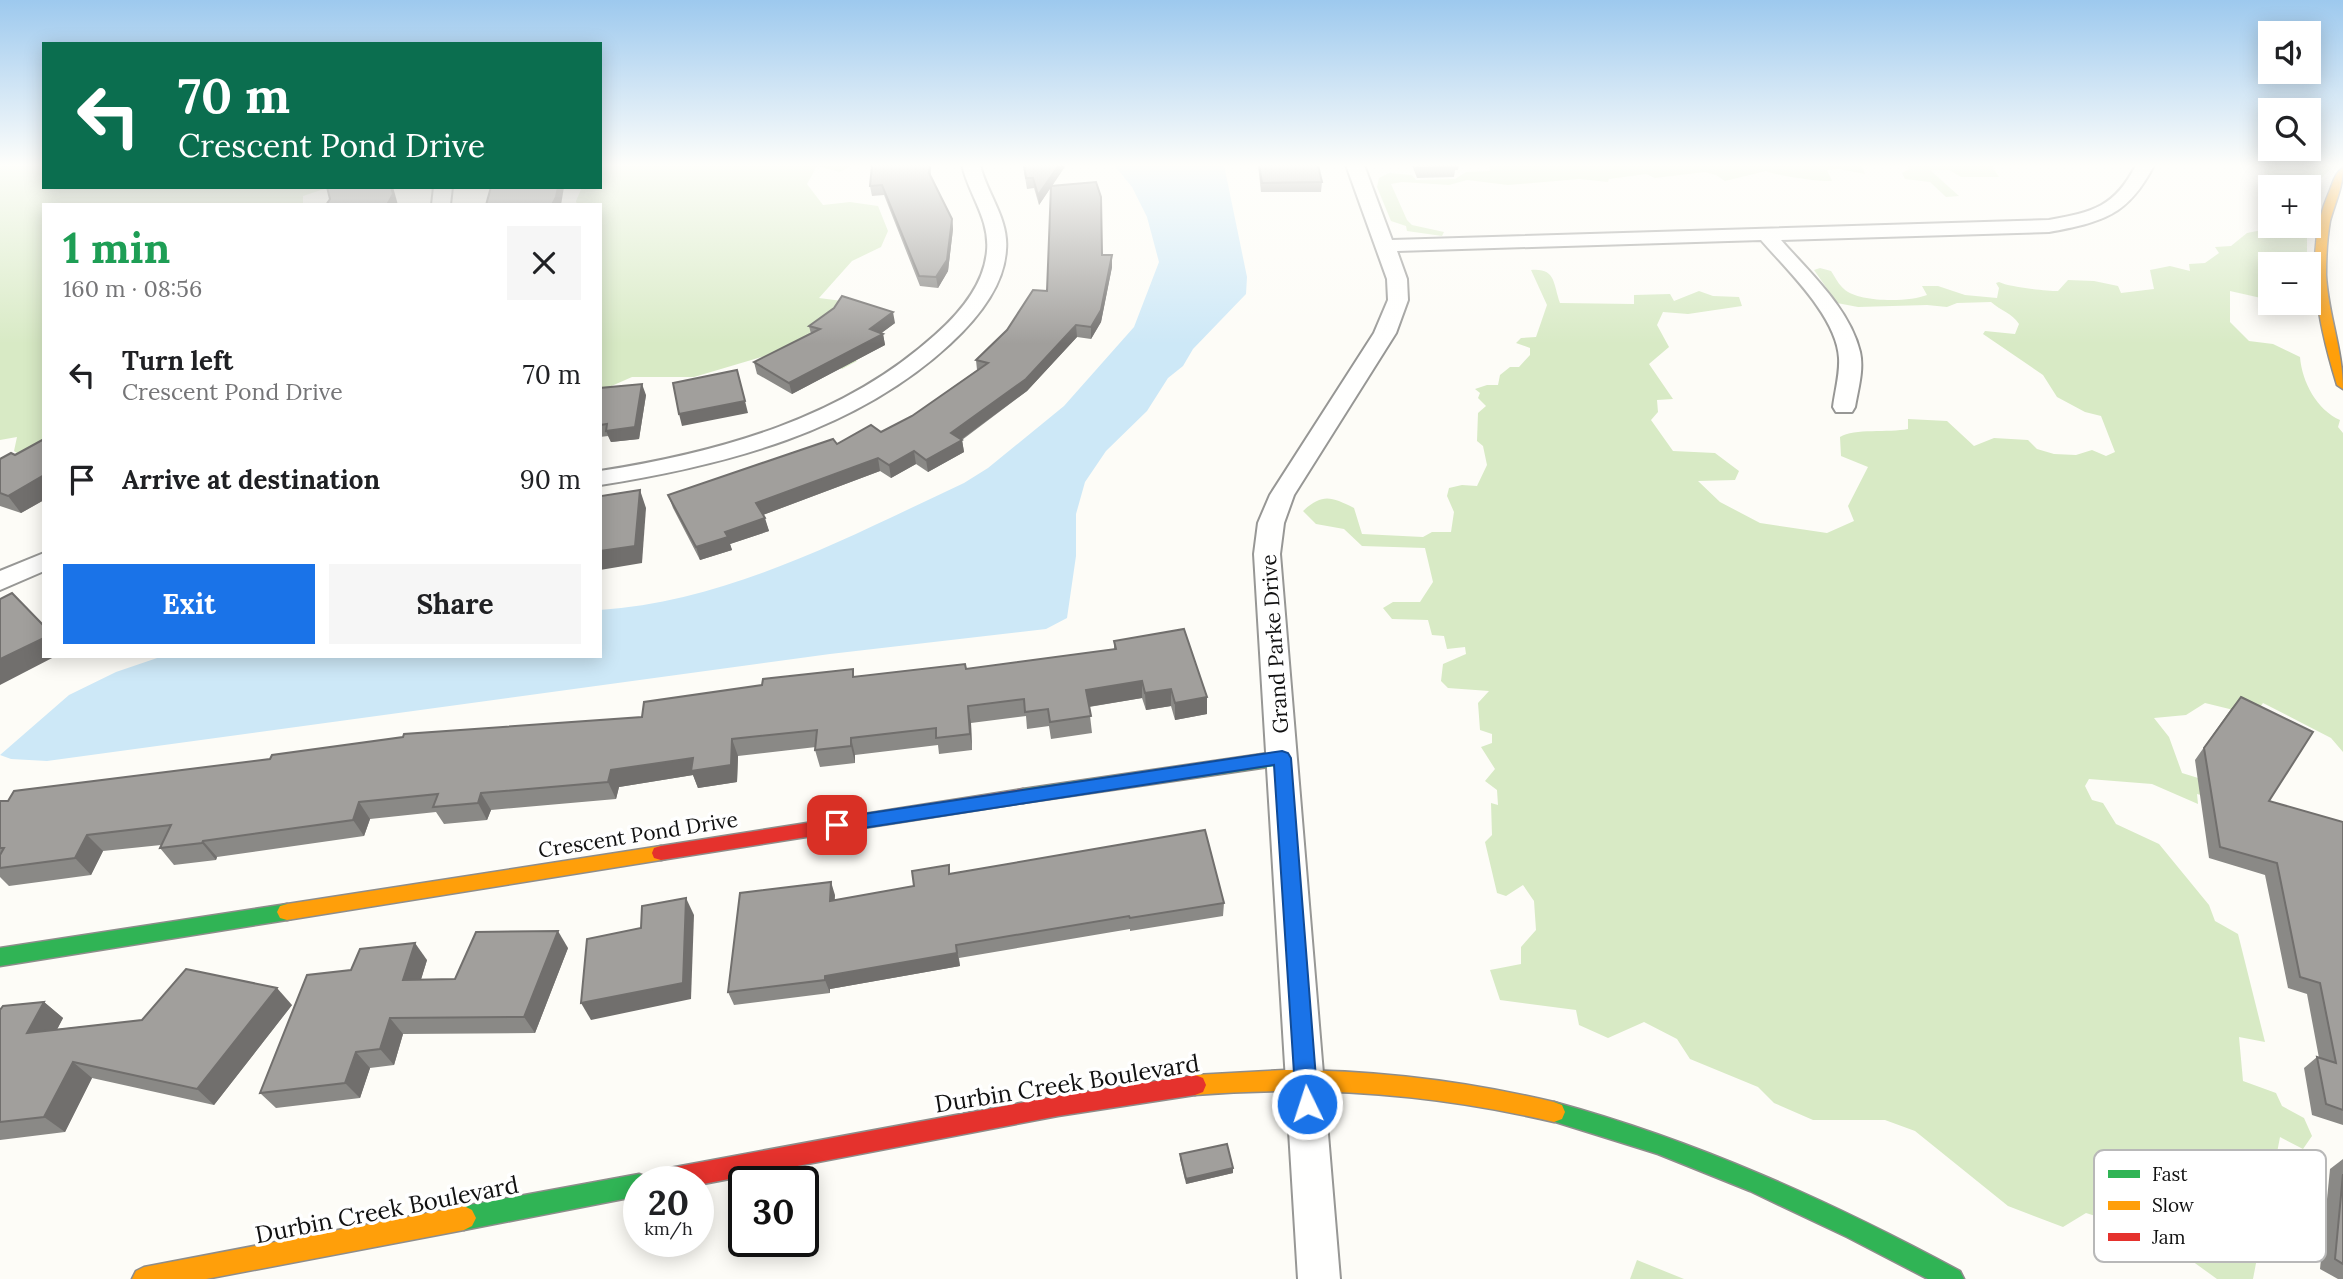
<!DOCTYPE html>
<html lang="en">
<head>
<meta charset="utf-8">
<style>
  body { margin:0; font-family:Lora,serif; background:#f6f6f6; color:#202124; height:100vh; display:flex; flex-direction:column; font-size:26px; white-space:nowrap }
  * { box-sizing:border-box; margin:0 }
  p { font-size:23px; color:#757577 }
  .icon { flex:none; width:38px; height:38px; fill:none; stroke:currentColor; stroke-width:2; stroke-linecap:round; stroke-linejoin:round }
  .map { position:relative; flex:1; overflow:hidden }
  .panel { position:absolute; left:42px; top:203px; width:560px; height:455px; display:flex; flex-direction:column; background:#fff; border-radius:0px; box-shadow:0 4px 18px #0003 }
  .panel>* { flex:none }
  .guide { position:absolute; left:42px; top:42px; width:560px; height:147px; border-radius:0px; box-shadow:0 4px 18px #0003; background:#0b6e4f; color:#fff; overflow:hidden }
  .tools { position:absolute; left:2258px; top:21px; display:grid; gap:14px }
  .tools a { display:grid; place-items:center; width:63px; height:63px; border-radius:0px; background:#fff; box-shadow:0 4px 18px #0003; font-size:35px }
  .speed { position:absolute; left:623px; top:1166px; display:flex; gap:14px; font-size:35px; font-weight:700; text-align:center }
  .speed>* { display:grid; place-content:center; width:91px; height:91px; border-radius:50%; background:#fff; box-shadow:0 4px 18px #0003; line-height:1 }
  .speed small { font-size:18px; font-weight:400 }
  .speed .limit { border:4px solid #111; border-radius:10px; background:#fff; color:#111 }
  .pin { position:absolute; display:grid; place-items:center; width:60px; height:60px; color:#fff; margin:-30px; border-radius:14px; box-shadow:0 4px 10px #0006 }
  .me { position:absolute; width:77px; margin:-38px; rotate:356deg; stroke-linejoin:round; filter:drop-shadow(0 0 5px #0008) }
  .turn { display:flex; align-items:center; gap:24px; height:147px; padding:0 21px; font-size:32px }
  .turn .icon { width:91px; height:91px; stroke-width:2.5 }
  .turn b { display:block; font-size:49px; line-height:60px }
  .round { display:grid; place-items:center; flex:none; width:74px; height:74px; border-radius:0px; background:#f6f6f6 }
  .summary { display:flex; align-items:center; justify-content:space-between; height:119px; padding:0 21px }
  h1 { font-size:42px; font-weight:700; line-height:52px; color:#1e9e55 }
  .primary-button { display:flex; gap:14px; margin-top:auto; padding:14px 21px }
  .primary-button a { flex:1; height:80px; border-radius:0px; background:#1a73e8; color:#fff; font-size:28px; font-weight:700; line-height:80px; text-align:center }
  .primary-button a+a { background:#f6f6f6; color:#202124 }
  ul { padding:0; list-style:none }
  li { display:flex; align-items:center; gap:21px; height:105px; padding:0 21px }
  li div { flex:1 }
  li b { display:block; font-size:26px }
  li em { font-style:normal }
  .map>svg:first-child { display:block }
  .forest { fill:#d8eac5; fill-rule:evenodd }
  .water { fill:#cde8f7 }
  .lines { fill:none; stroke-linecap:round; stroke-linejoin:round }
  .street-casing { stroke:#979795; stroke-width:4 }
  .fast-casing { stroke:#8e8d8b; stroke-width:3 }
  .slow-casing { stroke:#8e8d8b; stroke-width:3 }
  .jam-casing { stroke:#8e8d8b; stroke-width:3 }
  .street { fill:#fffffe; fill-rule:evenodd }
  .fast { fill:#30b455; fill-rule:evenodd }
  .slow { fill:#ff9f0a; fill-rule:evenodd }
  .jam { fill:#e5322d; fill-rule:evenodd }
  .wall { fill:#8a8986 }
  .shaded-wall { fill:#716f6d }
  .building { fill:#a19f9c; stroke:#716f6d; stroke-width:2 }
  .route { fill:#1a73e8; stroke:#114b97; stroke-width:2 }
  .labels { text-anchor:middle; stroke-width:7; stroke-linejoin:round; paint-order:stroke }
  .street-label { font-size:21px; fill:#111; stroke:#fff }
  .near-street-label { font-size:24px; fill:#111; stroke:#fff }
  .key { fill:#fff; stroke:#b8b8b8; stroke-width:2 }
  .key-label { font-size:19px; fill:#111 }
</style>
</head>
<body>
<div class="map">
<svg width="2343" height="1279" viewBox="0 0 2343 1279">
  <rect width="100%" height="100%" fill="#fdfcf7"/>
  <g class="forest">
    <path d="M0 165H44V187H330L303 196V205H44V448L20 455 14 451 17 437 0 440Z"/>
    <path d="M607 165H853L840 172 817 166 807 184 823 205 850 202 878 206 888 231 881 247 852 261 819 298 850 302 810 332 807 344 844 350 857 361 842 369 802 348 784 356H765L694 377H632L600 391V205H577L576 201 582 187H600V168Z"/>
    <path d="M1480 165H1862L1865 174 1839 169 1827 170 1832 181C1820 182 1777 176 1766 171L1725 181 1716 175 1705 172 1655 178 1646 174 1609 179 1608 182 1579 179 1508 185 1467 180 1449 185 1402 182 1391 184 1407 220 1412 225 1444 232 1442 236 1407 231 1406 226 1391 221 1377 187 1379 178 1389 173 1412 175 1416 180 1455 179 1466 172 1490 171 1489 166Z"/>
    <path d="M1907 165H1995L1993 168 1999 177H1961L1949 170H1930L1959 196 1946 197 1930 182 1905 179 1902 173 1909 169Z"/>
    <path d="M2267 165H2335L2318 181 2307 232V264H2270V300L2230 291V322L2249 341 2273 344 2300 357C2302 382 2317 410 2340 420L2338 427 2343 433V752L2331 738 2263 703 2254 715 2205 703 2186 715 2154 718 2169 737 2182 773 2221 785 2265 813 2197 794 2198 804 2152 784 2089 779 2085 786 2092 800 2103 803 2116 824 2159 844 2209 905 2215 921 2238 934 2265 1042 2239 1037 2243 1081 2276 1093 2282 1106 2304 1118 2312 1136 2303 1149 2280 1137 2253 1279H2217L2156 1235 2086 1213 2063 1227 2008 1206 1915 1131 1885 1120H1813L1774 1103 1758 1087 1690 1059 1677 1039 1644 1022 1608 1038 1579 1025 1576 1010 1500 1000 1490 970 1521 964V947L1536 930 1534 901 1523 885 1506 896 1497 893 1485 842 1492 835 1491 803 1498 805 1497 790 1485 781 1495 769 1481 747 1492 743V734L1480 730 1478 703 1489 691 1448 688 1441 681 1443 664 1466 654 1465 647 1447 649 1444 636 1432 635 1428 620 1392 619 1383 608 1393 602H1420L1433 582 1425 548 1362 546 1344 529 1316 524 1303 511C1323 493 1331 497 1354 508L1362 534 1423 537 1432 532H1451L1454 512 1447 496 1449 488 1462 485 1477 486 1487 465 1483 446 1477 441 1478 413 1486 406 1478 398 1480 393 1475 389 1487 385H1498L1500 375 1510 367H1519L1530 355V348L1516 343 1521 338 1536 337 1547 305 1531 270C1556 268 1553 283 1560 303L1634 304V295L1670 294 1674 301 1699 291 1713 296 1739 297 1742 306 1688 314 1663 312 1657 325 1669 347 1649 364 1673 399 1657 400 1658 412 1651 420 1673 451 1715 453 1739 471 1735 480 1698 481 1720 502 1760 523 1827 533 1854 521 1848 506 1868 467 1841 456 1840 437C1854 428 1889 433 1908 429V419L1947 421 1974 446 1994 438 2028 440 2037 449 2054 454 2076 455 2092 450 2106 456 2115 452 2101 416 2085 412 2057 397 2043 375 1983 334 1985 331 2015 334 2019 324C2012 313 2001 311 1991 302L1957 303 1947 307 1927 305 1858 307 1837 303 1814 270 1820 268 1831 271C1835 277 1839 285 1844 289 1859 303 1910 302 1927 295L1922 286H1938L1965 295 1997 298 1999 288 1996 283 1999 282C2009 287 2045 291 2058 291L2068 280 2094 281 2118 286 2121 293 2154 289 2150 270 2170 266 2190 271 2189 264 2205 263 2219 253 2215 247 2231 246 2247 233 2262 230 2260 184 2271 185 2274 177 2264 173ZM2270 187H2308V226H2270Z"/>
    <path d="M1637 1260 1684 1279H1630Z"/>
  </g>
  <path class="water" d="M1114 165H1224L1247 277 1246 294 1193 349 1183 366 1168 378 1147 411 1106 451 1085 482 1076 514V556L1067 618 1046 629 830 654 47 761 11 759 0 755 69 695 116 672 163 656H600V610C730 601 848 537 964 483L988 468 1064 406 1134 327 1159 262 1147 217 1132 187Z"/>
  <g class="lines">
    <g class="street-casing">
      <g id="street">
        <path d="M962 165H980C987 194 1009 219 1006 250 1004 287 976 320 950 344 855 432 725 465 600 485V471C721 452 843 418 935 335 960 313 984 285 987 251 990 219 969 195 962 165Z"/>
        <path d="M1346 165H1364L1392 240 2049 220C2093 212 2115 207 2136 165H2154C2128 216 2102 222 2049 232L1781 240C1809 272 1850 309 1860 352 1864 370 1858 389 1855 407L1852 412H1836L1833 407C1835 391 1840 374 1839 358 1837 317 1787 270 1761 240L1397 251 1407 279 1408 300 1396 333 1294 495 1284 523 1280 554 1340 1279H1298L1254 554 1258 523 1270 495 1374 333 1388 300 1387 279Z"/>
        <path d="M434 187H452L450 205H432Z"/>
        <path d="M44 553V571L0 590V571Z"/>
      </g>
    </g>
    <g class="fast-casing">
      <g id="fast">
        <path d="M1282 751 1288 753 1291 758 1288 763 1282 765 1023 803 1017 801 1014 796 1017 791 1023 789Z"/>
        <path d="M287 904 294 906 297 912 294 918 287 920 0 966V948Z"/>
        <path d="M1554 1102C1697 1141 1830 1201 1960 1271L1964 1279H1928L1847 1237 1750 1191 1658 1154 1546 1119 1543 1112 1546 1105Z"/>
        <path d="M639 1174 647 1177 649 1181H639V1196L464 1230 456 1226 452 1218 456 1210 464 1206Z"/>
      </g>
    </g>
    <g class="slow-casing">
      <g id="slow">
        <path d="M2343 168C2343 187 2335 203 2330 221 2327 238 2326 257 2326 275 2328 314 2343 350 2343 389L2337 385C2318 323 2302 252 2330 190 2333 182 2336 172 2343 168Z"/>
        <path d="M661 846 668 848 670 853 668 858 661 860 287 920 280 918 277 912 280 906 287 904Z"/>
        <path d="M1285 1070C1376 1070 1465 1081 1554 1102L1562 1105 1565 1112 1562 1119 1554 1122C1435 1094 1317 1085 1195 1095L1187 1092 1184 1085 1187 1078 1195 1075Z"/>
        <path d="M464 1206 472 1210 476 1218 472 1226 464 1230 206 1279H132L136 1271 144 1267Z"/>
      </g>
    </g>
    <g class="jam-casing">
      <g id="jam">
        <path d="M1023 789 1029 791 1032 796 1029 801 1023 803 661 860 654 858 652 853 654 848 661 846Z"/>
        <path d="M1195 1075 1203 1078 1206 1085 1203 1092 1195 1095 1058 1116 698 1185V1181H648L651 1173 659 1170 1058 1096Z"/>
      </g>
    </g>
    <use href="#street" class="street"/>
    <use href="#fast" class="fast"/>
    <use href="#slow" class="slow"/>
    <use href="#jam" class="jam"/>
  </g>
  <g class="wall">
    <path d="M872 165H931V175L952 219 953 229 948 271 938 288 920 286 884 195 872 196 870 186Z"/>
    <path d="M1023 165H1066L1052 186 1112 267 1101 322 1091 339 1077 337 1027 391 962 440 964 452 928 472 916 464 891 478 880 471 763 515 769 531 730 544 732 550 700 560 673 508 668 495 837 444 881 432 912 416 977 370 976 360 1047 291 1051 187 1039 205 1034 188 1027 189Z"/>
    <path d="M1258 165H1318L1322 182 1321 192H1261Z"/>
    <path d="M1400 165H1459L1458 170H1455L1454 177 1417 178 1412 165Z"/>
    <path d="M895 323 881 333 883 334 885 345 792 394 757 374 754 362 811 334 809 326Z"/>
    <path d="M600 388 646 395 639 439 611 442 608 436 600 437Z"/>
    <path d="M44 439V500L21 513 0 506V459L15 455Z"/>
    <path d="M1114 641 1207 714 1175 720 1171 706 1146 710 1142 698 1089 707 1092 733 1051 739 1049 726 1027 729 1026 716 971 723 972 750 939 754 938 745 855 755V763L820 767 815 750 816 747 738 756 737 782 698 788 693 775 619 787 616 799 491 810 487 820 444 824 436 812 370 819 364 836 217 857 216 860 174 865 160 848 161 845 103 851 91 875 9 886 0 877V801H8L642 717 855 677 966 669 1114 650Z"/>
    <path d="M2241 697 2269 801 2343 822V1125L2312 1115 2304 1068 2317 1057 2319 1058 2307 994 2288 988 2265 875 2209 858 2195 760 2231 709Z"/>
    <path d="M950 874 1224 903 1223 916 1130 931V929L959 958 960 966 830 989V993L734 1005 728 992 835 895 834 900 914 886Z"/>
    <path d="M568 948 535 1033 403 1034 394 1065 370 1068 360 1098 276 1108 260 1093 351 970 427 960 421 979H455Z"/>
    <path d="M44 1002 63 1018 57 1029 292 1005 214 1105 92 1078 65 1132 0 1140V1010Z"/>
    <path d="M1180 1154 1233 1168V1173L1186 1184 1180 1159Z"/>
    <path d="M2343 1159V1279H2338L2320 1269 2330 1169Z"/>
  </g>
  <g class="shaded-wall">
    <path d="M1059 165H1066L1039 205 1038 195Z"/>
    <path d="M391 187H393L398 205H387Z"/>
    <path d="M558 187H564L561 205H552Z"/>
    <path d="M952 219 953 229 948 271 938 288 936 277Z"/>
    <path d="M1112 255V267L1101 322 1091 339V327Z"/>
    <path d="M893 312 895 323 875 338 883 334 885 345 792 394 789 383 870 329Z"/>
    <path d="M1076 325 1077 337 1027 391 959 441 962 440 964 452 928 472 926 460 951 433Z"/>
    <path d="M642 384 646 395 639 439 611 442 606 431Z"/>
    <path d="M745 401 748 413 682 426 679 414Z"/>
    <path d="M914 451 916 464 891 478 889 465Z"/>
    <path d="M878 458 880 471 760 516 756 503Z"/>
    <path d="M44 475V500L21 513 8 496Z"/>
    <path d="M640 490 646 508 642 563 600 570V551Z"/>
    <path d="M765 518 769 531 730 544 732 550 700 560 696 547 725 532Z"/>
    <path d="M44 638V656H56L0 685V659Z"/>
    <path d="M1142 681V698L1087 707 1086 690Z"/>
    <path d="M1171 689V706L1146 710 1145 693Z"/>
    <path d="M1207 697V714L1175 720V703Z"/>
    <path d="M968 706 971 723 972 750 970 734Z"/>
    <path d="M851 738 855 755V763L851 746Z"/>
    <path d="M732 739 738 756 737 782 698 788 693 775 619 787 616 799 608 782 611 770Z"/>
    <path d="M481 793 491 810 487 820 478 803Z"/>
    <path d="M359 802 370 819 364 836 353 820Z"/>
    <path d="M87 835 103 851 91 875 75 858Z"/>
    <path d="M203 841 217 857 216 860 202 843Z"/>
    <path d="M831 882 835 895 834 914 830 901Z"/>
    <path d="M686 898 694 915 691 999 591 1020 581 1003Z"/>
    <path d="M558 931 568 948 535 1033 524 1017Z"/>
    <path d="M415 943 427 960 416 996 403 980Z"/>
    <path d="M956 945 960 966 830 989V993L825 980V976Z"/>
    <path d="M277 988 292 1005 214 1105 197 1089Z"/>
    <path d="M44 1002 63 1018 47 1049 27 1033Z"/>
    <path d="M390 1018 403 1034 394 1065 380 1049Z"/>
    <path d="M356 1052 370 1068 360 1098 345 1083Z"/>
    <path d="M73 1062 92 1078 65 1132 44 1117Z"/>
    <path d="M1233 1168V1173L1186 1184V1179Z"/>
  </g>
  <g class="building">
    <path d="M872 165H930L929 173 952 219 947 260 936 277 919 276 882 185 870 186Z"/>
    <path d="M1024 165H1059L1038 195 1033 178H1026Z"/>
    <path d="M1259 165H1318L1322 182 1262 183Z"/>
    <path d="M1417 165H1454L1456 167 1418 168Z"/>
    <path d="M1096 182 1101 197 1102 255H1112L1101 310 1091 327 1076 325 1026 379 951 433 962 440 926 460 914 451 889 465 878 458 756 503 765 518 725 532 728 537 696 547 668 495 833 439 837 444 871 425 881 432 912 416 988 363 976 360 1007 330 1033 290 1047 291 1051 186Z"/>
    <path d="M327 187H391L393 194 387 205H326L330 199Z"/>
    <path d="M491 187H558L556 197 552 205H486Z"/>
    <path d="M842 296 893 312 870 329 883 334 789 383 754 362 820 329 809 326 834 308Z"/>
    <path d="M737 370 745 401 679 414 673 383Z"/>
    <path d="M642 384 635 427 606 431 607 424 600 425V388Z"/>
    <path d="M44 439V475L8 496 0 493V459L11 453 15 455Z"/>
    <path d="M640 490 635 546 600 551 601 496Z"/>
    <path d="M12 593 44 626V638L0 659V599Z"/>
    <path d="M1184 629 1207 697 1175 703 1171 689 1145 693 1142 681 1086 690 1091 716 1050 722 1048 709 1025 712 1024 699 968 706 970 734 936 738V728L851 738V746L815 750 817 730 732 739 731 765 691 771 693 758 611 770 608 782 481 793 478 803 433 807 438 794 359 802 353 820 203 841 202 843 160 848 171 825 87 835 75 858 0 868V855L4 848H0V801H8L14 791 270 759 272 755 403 737 404 734 642 717 644 702 762 685 763 679 853 669V677L965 664 966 669 1116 649 1114 641Z"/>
    <path d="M2241 697 2313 732 2269 801 2343 822V1110L2326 1104 2317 1057 2336 1063 2320 983 2300 977 2277 863 2220 847 2204 748Z"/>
    <path d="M1205 830 1224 903 1130 918 1129 916 956 945 957 953 825 976V980L728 992 740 893 831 882 830 901 914 886 912 871 949 865V874Z"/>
    <path d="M686 898 683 983 581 1003 587 939 641 928 642 906Z"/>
    <path d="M558 931 524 1017 390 1018 380 1049 356 1052 345 1083 260 1093 307 975 351 970 360 949 415 943 403 980 455 979 476 932Z"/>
    <path d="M186 969 277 988 197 1089 73 1062 44 1117 0 1122V1010L3 1006 44 1002 27 1033 142 1020Z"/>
    <path d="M1227 1144 1233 1168 1186 1179 1180 1154Z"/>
    <path d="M2343 1174V1264L2335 1259Z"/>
  </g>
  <linearGradient id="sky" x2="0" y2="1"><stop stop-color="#9dc9ee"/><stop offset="0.48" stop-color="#fefefb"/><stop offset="1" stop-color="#fefefb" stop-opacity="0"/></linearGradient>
  <rect width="2343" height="344" fill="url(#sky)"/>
  <path class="route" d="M1282 751 1288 753 1291 758 1318 1104 1315 1112 1307 1115 1300 1112 1296 1104 1274 765 837 832 831 830 828 825 831 820 837 818Z"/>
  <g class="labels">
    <g class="street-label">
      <text transform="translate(1275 644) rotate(-94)" y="7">Grand Parke Drive</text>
      <text transform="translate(638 835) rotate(-9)" y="7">Crescent Pond Drive</text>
    </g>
    <g class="near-street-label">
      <text transform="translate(1067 1084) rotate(-9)" y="8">Durbin Creek Boulevard</text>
      <text transform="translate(387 1210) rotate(-11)" y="8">Durbin Creek Boulevard</text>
    </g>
  </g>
  <rect x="2094" y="1150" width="232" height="112" rx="10" class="key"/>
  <rect x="2108" y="1170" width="32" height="8" fill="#30b455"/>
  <rect x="2108" y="1201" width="32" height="9" fill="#ff9f0a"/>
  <rect x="2108" y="1233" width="32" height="8" fill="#e5322d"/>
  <g class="key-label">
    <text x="2152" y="1181">Fast</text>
    <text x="2152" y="1212">Slow</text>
    <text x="2152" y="1244">Jam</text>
  </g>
</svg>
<div class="tools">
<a><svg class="icon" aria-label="sound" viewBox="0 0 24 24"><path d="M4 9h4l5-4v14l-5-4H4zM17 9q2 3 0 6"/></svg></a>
<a><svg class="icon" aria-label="search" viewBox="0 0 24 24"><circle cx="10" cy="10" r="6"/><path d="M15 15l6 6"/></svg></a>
<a>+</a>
<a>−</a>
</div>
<div class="speed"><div>20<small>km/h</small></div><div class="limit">30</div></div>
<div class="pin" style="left:837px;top:825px;background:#d93025"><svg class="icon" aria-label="arrive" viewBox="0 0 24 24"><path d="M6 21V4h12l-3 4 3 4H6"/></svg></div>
<svg class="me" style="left:1307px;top:1104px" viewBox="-20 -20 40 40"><circle r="17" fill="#1a73e8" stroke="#fff" stroke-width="3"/><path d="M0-11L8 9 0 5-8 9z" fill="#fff"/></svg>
<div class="guide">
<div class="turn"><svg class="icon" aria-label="left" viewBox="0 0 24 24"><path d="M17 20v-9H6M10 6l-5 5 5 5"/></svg><div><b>70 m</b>Crescent Pond Drive</div></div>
</div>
<section class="panel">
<div class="summary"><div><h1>1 min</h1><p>160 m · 08:56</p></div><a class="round"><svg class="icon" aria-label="close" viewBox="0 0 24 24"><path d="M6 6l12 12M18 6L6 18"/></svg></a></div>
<ul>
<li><svg class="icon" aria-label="left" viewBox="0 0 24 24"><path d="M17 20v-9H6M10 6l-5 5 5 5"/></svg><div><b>Turn left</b><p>Crescent Pond Drive</p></div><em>70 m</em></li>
<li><svg class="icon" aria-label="arrive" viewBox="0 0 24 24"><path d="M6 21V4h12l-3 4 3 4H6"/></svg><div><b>Arrive at destination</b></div><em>90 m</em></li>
</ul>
<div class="primary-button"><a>Exit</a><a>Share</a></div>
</section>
</div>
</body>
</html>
